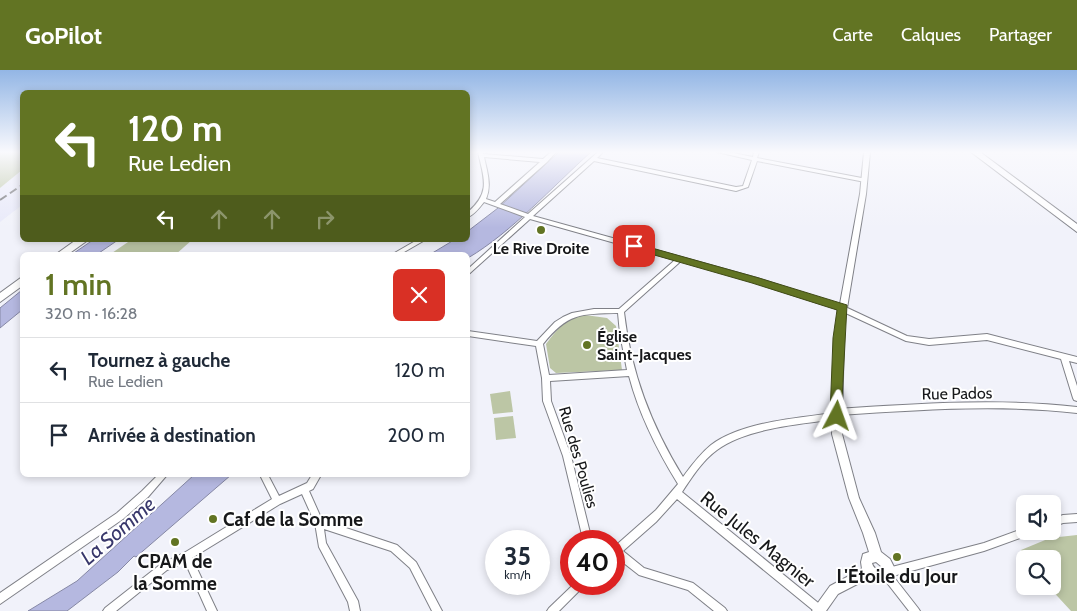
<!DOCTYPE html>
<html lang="fr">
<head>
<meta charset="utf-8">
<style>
  body { margin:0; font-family:Cabin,sans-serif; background:#f2f2f3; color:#1f2937; height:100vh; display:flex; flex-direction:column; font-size:19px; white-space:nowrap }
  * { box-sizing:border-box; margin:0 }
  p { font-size:16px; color:#747a83 }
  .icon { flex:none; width:28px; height:28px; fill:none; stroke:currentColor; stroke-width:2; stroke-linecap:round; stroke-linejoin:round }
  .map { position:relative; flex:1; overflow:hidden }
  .details { position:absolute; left:20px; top:182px; width:450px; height:225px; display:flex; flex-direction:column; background:#fff; border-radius:8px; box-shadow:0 2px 8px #0003 }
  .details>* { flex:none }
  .hud { position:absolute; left:20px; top:20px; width:450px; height:152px; border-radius:8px; box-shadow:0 2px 8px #0003; background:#627423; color:#fff; overflow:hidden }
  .buttons { position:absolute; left:1016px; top:425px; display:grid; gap:10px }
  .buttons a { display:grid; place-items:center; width:45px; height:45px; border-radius:8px; background:#fff; box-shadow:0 2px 8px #0003; font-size:25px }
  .speed { position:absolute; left:485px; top:460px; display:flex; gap:10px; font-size:25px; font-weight:700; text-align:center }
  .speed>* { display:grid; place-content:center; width:65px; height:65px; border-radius:50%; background:#fff; box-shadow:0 2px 8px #0003; line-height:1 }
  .speed small { font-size:12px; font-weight:400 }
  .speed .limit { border:8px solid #d22; background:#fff; color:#111 }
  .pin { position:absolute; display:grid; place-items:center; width:42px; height:42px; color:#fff; margin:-21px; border-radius:10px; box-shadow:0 2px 8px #0006 }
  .me { position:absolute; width:55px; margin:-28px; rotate:4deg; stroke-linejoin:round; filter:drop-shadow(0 0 4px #0008) }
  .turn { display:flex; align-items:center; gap:18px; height:105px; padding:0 25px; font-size:22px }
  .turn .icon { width:65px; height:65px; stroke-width:2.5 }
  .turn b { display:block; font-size:35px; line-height:42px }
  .lanes { display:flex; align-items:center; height:48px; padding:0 25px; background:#0003; justify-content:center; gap:25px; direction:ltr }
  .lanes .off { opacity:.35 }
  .round { display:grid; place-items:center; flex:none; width:52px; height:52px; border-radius:8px; background:#f2f2f3 }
  .summary { display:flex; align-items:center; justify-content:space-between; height:85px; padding:0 25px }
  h1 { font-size:30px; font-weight:600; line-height:38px; color:#627423 }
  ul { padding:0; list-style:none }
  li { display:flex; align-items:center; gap:15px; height:65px; padding:0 25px; border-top:1px solid #e0e1e3 }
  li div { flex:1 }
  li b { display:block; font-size:19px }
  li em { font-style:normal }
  header { display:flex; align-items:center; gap:30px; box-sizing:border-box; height:70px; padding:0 25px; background:#627423; color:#fff }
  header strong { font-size:24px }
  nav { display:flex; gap:28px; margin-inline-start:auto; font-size:18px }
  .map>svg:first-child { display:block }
  .built { fill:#e8e9f9 }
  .green { fill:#bcc6a5 }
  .water { fill:#b5b8e0; stroke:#8688a5 }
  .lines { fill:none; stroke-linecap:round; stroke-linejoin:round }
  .minor-casing { stroke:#7f8087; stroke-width:2 }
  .tertiary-casing { stroke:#7f8087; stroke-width:2 }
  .primary-casing { stroke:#7f8087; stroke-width:2 }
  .minor { fill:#fff; fill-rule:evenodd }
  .tertiary { fill:#fff; fill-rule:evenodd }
  .primary { fill:#fff; fill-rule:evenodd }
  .rail { stroke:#67686c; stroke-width:2; stroke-dasharray:8 4; stroke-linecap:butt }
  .route { fill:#627423; stroke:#404b17 }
  .poi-dot { fill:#627423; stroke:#fff; stroke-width:2 }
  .labels { text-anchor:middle; stroke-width:4; stroke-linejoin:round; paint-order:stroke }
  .poi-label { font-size:16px; font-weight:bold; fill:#17181a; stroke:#fff }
  .street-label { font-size:16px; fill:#17181a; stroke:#fff }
  .near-poi-label { font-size:19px; font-weight:bold; fill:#17181a; stroke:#fff }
  .near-street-label { font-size:19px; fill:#17181a; stroke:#fff }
  .near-water-label { font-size:21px; font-style:italic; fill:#38376b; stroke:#fff }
</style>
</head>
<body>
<header>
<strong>GoPilot</strong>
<nav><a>Carte</a><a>Calques</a><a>Partager</a></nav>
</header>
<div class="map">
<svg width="1077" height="541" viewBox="0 0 1077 541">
  <rect width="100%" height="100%" fill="#f1f2fa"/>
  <path class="built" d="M22 100V135L0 152V118Z"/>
  <g class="green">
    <path d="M0 82H22V100L0 118Z"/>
    <path d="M131 170H192L175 185H109Z"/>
    <path d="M585 245 607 248 616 256 622 300 556 303 550 298 546 274C557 260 566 247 585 245Z"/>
    <path d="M510 321 513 342 493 344 490 324Z"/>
    <path d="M513 346 516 368 496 370 494 348Z"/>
    <path d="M1077 465V541H1071L1048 516H1052V489H1027L1021 480 1050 468Z"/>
  </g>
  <g class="water">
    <path d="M559 82H591C552 117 512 162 468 188V185H429L454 170H468V161L498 138Z"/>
    <path d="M93 170H118L96 185H71Z"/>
    <path d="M22 220V240L0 258V238Z"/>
    <path d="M194 405H231L136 487 134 486 118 502 67 541H28L77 511Z"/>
  </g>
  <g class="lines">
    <g class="minor-casing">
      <g id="minor">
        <path d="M478 82H483V84L543 89 551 82H556L547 92 500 134 528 144 598 82H603L597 88 736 117 743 116 752 90 717 82H728L753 87 754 82H759L757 88 867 109V111L865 112 757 91 748 117 736 121 594 91 533 146 757 208 841 235 907 266 929 269 987 264 1077 287V293L1069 291 1077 316V331L1074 330 1073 328 1061 289 987 270 929 275 906 271 837 239 753 212 681 191 624 242C631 303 651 355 683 407 691 396 700 384 711 375 742 352 797 348 834 343V340L837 339C917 334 997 328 1077 337V343C998 334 919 340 840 345V348L837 349C801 354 746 358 717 380 702 391 692 407 682 422L822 536 824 539 823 541H814L677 429 656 452 623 481 644 498 693 513 725 538 727 541H714L688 520 639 505 616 487H614V477L656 440 678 414C657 380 639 344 629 306L550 311 551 331 571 386 590 463 595 471H586L582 465 563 386 543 331 542 308 536 276 468 266V261L537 271 555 252 563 247 572 243 594 239H619L675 190 530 149 470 203 468 204V199L525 147 484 132C480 137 474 145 468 147V142C491 122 484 109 478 82ZM484 87 540 92 495 132 486 129C492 115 487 101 484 87ZM618 243 620 264 627 300 549 305 543 274C568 243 580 244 618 243Z"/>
        <path d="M417 170H425L399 185H391Z"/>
        <path d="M158 405H167L148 427 123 449 0 534V523L117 443 142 421Z"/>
        <path d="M260 405H268L279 426 307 413 312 405H321L313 419 309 421 322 450 397 475 416 492 442 541H432L410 498 391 481 324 459 326 473 358 531 360 541H350L348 532 319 477 315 453 302 424 280 434 192 488 217 541H207L185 492 167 500 116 541H103L105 538 161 494 184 483 272 429Z"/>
        <path d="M1077 444V452L1063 453 1052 457V449L1063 445Z"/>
        <path d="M1025 458V461H1032L1031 464 984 481 893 506 918 538 920 541H909L884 509 882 506 885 500 888 498 984 473Z"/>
        <path d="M574 514H585L583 517 559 541H547L549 538Z"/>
      </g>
    </g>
    <g class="tertiary-casing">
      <path id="tertiary" d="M864 82H870L866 124 844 256 842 364 859 428 875 463 881 482 890 489 894 497 892 507 888 511 880 513 869 508 838 524 826 541H812L830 516 862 499 861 492 863 484 869 482 863 463 849 428 832 364 836 256 860 124ZM876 492 882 497V501C877 500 873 498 872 493Z"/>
    </g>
    <g class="primary-casing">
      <g id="primary">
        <path d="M971 82H980L1077 154V162Z"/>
        <path d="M76 170H88L67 185H55Z"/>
        <path d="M22 207V216L0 232V223Z"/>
      </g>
    </g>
    <use href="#minor" class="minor"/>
    <use href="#tertiary" class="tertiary"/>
    <use href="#primary" class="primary"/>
    <path class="rail" d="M0 130 22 115"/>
  </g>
  <linearGradient id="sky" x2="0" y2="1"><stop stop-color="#93b6e5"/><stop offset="0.52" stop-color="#f9f9fd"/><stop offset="1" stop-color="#f9f9fd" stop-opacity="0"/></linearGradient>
  <rect width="1077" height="158" fill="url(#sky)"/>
  <path class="route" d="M634 173 759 208 847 235 841 349 837 351 830 346 833 268 837 240 752 213 630 178 629 176Z"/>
  <g class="poi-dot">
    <circle cx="541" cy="160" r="5"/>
    <circle cx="587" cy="275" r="5"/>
    <circle cx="213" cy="449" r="5"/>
    <circle cx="175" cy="472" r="5"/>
    <circle cx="897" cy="487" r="5"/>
  </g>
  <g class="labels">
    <g class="poi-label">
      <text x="541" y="184">Le Rive Droite</text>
      <text x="597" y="272" text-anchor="start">Église<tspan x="597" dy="18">Saint-Jacques</tspan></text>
    </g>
    <g class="street-label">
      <text transform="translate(957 323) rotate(-1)" y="6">Rue Pados</text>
      <text transform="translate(579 387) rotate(74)" y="6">Rue des Poulies</text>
    </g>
    <g class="near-poi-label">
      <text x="223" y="456" text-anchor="start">Caf de la Somme</text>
      <text x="175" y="498">CPAM de<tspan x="175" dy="22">la Somme</tspan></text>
      <text x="897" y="513">L'Étoile du Jour</text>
    </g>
    <g class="near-street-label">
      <text transform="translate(758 469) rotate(39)" y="7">Rue Jules Magnier</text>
    </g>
    <g class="near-water-label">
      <text transform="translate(118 461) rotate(-41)" y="7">La Somme</text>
    </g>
  </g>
</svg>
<div class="buttons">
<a><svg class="icon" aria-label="sound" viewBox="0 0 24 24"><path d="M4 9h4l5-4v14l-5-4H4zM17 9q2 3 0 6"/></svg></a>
<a><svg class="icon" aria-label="search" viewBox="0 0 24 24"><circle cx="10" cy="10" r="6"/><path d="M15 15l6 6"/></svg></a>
</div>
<div class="speed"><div>35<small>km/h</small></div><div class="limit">40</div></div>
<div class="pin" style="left:634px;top:176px;background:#d93025"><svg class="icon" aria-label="arrive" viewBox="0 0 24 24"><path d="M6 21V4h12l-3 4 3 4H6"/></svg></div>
<svg class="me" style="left:837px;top:346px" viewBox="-20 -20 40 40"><path d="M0-17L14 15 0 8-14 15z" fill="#627423" stroke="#fff" stroke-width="4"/></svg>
<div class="hud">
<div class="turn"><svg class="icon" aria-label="left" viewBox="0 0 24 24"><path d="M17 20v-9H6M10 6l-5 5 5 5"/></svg><div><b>120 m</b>Rue Ledien</div></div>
<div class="lanes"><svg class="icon" aria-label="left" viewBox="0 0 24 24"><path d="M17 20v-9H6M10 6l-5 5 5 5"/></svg><svg class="icon off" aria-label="ahead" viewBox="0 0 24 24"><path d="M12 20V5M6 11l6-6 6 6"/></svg><svg class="icon off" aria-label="ahead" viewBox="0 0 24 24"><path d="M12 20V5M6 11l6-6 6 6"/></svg><svg class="icon off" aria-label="right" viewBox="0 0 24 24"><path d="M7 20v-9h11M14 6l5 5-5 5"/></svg></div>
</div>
<section class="details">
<div class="summary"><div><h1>1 min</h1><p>320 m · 16:28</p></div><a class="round" style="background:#d93025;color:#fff"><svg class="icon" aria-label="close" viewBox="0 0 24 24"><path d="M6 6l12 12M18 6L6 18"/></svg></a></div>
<ul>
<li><svg class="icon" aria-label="left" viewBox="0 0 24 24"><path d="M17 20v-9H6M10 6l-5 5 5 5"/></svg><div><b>Tournez à gauche</b><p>Rue Ledien</p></div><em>120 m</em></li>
<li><svg class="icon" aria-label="arrive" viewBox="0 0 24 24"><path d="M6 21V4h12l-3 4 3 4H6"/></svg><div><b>Arrivée à destination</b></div><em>200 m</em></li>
</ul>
</section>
</div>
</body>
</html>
